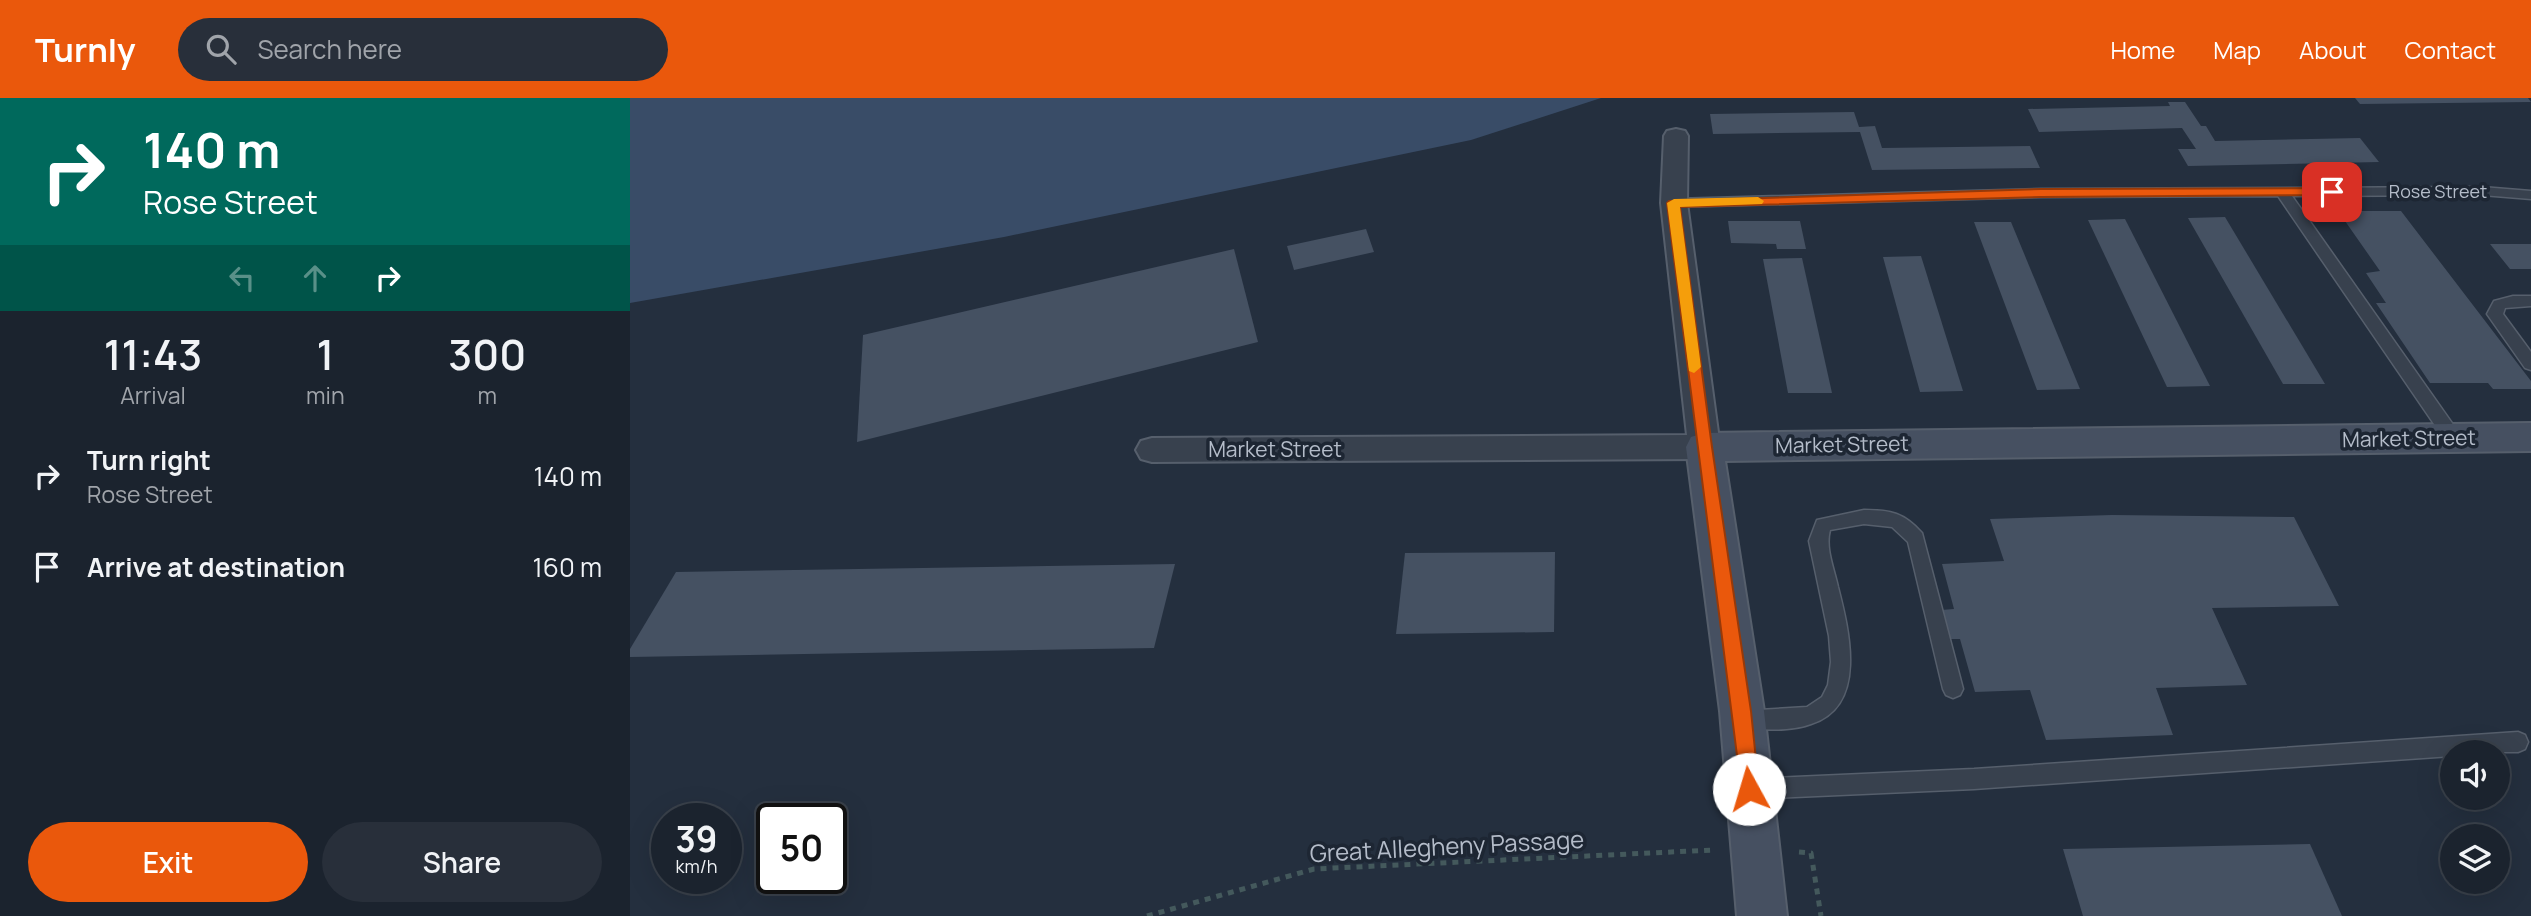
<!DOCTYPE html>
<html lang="en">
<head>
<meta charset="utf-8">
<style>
  body { margin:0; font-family:Manrope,sans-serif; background:#282f3a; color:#f1f3f6; height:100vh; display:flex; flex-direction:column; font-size:26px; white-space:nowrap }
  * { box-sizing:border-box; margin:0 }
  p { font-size:23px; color:#a0a4aa }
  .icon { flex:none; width:38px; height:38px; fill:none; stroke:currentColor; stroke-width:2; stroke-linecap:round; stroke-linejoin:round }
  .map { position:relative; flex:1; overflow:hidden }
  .side { display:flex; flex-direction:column; background:#1b232e; width:630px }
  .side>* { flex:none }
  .hud { background:#00695c; color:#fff; overflow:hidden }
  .buttons { position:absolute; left:1810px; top:642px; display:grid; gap:14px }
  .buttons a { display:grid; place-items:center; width:70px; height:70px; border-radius:50%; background:#1b232e; box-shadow:0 7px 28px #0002,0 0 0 2px #39404a; font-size:35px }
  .speed { position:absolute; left:21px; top:705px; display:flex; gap:14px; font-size:35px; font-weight:700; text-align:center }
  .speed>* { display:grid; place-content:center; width:91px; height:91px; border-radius:50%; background:#1b232e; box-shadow:0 7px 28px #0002,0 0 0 2px #39404a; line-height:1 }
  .speed small { font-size:18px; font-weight:400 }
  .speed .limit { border:4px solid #111; border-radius:10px; background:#fff; color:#111 }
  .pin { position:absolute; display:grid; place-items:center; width:60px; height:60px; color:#fff; margin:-30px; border-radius:14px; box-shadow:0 4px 10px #0006 }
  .me { position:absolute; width:77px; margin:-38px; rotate:354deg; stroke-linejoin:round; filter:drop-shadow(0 0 5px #0008) }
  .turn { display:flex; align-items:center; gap:24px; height:147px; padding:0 28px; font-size:32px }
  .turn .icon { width:91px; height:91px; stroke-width:2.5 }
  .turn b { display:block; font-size:49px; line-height:60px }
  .lanes { display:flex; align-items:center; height:66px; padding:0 28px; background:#0003; justify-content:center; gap:35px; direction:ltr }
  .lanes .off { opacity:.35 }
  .eta { display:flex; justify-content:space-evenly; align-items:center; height:119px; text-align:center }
  .eta b { font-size:42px; font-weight:600; line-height:49px }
  .button { display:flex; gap:14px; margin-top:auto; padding:14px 28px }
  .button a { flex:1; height:80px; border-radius:42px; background:#ea580c; color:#fff; font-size:28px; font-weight:600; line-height:80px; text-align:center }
  .button a+a { background:#282f3a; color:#f1f3f6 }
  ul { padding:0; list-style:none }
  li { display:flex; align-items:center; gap:21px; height:91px; padding:0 28px }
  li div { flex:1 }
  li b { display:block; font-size:26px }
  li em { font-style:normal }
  header { display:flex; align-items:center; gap:42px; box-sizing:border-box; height:98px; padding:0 35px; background:#ea580c; color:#fff }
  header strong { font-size:33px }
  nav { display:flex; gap:38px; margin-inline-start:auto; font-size:24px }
  .search { width:490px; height:63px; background:#282f3a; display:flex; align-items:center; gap:18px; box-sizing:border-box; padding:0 24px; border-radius:38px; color:#a0a4aa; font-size:26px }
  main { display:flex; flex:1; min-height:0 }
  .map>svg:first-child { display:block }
  .water { fill:#394c67 }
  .building { fill:#455162 }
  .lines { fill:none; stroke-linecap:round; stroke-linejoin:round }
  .lane-casing { stroke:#565f6c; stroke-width:3 }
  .street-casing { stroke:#565f6c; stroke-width:4 }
  .secondary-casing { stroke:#565f6c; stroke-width:4 }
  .path { stroke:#44595c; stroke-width:5; stroke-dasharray:6 6; stroke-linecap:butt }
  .lane { fill:#38414e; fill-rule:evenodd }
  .street { fill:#38414e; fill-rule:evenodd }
  .secondary { fill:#465061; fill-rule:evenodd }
  .route { fill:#ea580c; stroke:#983908; stroke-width:2 }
  .slow { fill:#f59e0b }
  .labels { text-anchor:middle; stroke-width:7; stroke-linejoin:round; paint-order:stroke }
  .far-street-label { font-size:18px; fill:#b4bcc9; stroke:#1d2633 }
  .street-label { font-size:21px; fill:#b4bcc9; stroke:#1d2633 }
  .near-street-label { font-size:24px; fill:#b4bcc9; stroke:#1d2633 }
</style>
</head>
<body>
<header>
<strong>Turnly</strong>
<div class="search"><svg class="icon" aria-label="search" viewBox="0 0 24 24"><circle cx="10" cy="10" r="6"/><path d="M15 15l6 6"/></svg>Search here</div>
<nav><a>Home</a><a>Map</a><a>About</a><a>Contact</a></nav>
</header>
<main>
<section class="side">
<div class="hud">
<div class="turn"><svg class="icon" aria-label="right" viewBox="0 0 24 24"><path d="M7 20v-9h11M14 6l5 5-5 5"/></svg><div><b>140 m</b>Rose Street</div></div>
<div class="lanes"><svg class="icon off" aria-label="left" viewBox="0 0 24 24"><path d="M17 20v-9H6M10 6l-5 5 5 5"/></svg><svg class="icon off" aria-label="ahead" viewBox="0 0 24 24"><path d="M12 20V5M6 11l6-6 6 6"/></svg><svg class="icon" aria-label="right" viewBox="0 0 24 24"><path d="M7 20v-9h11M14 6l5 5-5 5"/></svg></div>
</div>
<div class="eta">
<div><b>11:43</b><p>Arrival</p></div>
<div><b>1</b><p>min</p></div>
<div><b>300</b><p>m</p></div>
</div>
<ul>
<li><svg class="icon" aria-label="right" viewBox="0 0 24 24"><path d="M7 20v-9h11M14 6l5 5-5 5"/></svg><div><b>Turn right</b><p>Rose Street</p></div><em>140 m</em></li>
<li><svg class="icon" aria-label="arrive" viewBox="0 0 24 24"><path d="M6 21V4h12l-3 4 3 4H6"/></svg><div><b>Arrive at destination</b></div><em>160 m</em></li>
</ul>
<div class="button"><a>Exit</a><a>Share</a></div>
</section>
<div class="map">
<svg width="1901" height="818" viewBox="0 0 1901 818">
  <rect width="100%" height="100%" fill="#242f3e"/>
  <path class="water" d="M0 0H971L841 42 374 139 0 205Z"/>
  <g class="building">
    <path d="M1725 0H1898L1901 4 1730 6Z"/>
    <path d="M1538 4H1555L1571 28H1576L1585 43 1730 40 1749 64 1558 68 1548 51H1566L1552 30 1409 34 1398 11 1540 8Z"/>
    <path d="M1224 14 1229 29 1245 28 1252 50 1400 48 1410 70 1242 72 1230 34 1083 36 1080 16Z"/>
    <path d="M1708 113H1771L1901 283V291H1863L1858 285H1800L1746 205H1756L1736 175 1750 173Z"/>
    <path d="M1595 119 1695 286H1653L1558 120Z"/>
    <path d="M1495 121 1580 288 1537 289 1458 122Z"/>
    <path d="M1098 123H1170L1176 151H1147L1146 146 1101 145Z"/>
    <path d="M1344 124H1381L1450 291 1407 292Z"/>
    <path d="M736 131 744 154 664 172 657 148Z"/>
    <path d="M1860 146H1901V171H1880Z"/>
    <path d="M604 151 628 244 227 344 233 237Z"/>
    <path d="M1291 158 1333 293 1290 294 1253 159Z"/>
    <path d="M1172 160 1202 295H1158L1133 161Z"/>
    <path d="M1482 417 1664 419 1709 508 1582 510 1617 587 1526 590 1543 637 1416 642 1400 592 1345 594 1330 541H1320L1311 512 1324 511 1312 466 1374 463 1360 421Z"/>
    <path d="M925 454 924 534 766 536 775 455Z"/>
    <path d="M545 466 524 550 0 559V551L46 474Z"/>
    <path d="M1680 746 1712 818H1453L1433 751Z"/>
  </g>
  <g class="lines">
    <g class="lane-casing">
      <g id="lane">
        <path d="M1852 89 1901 93V101L1852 97 1662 98 1829 335 1831 340 1829 345H1817L1648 98 1411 99 1044 109 1037 105 1044 101 1411 91Z"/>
        <path d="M1883 198H1901V208L1875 210 1873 216 1901 254V272L1895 270 1857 216 1864 203Z"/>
        <path d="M1234 412C1261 412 1274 415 1292 435L1333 591 1330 597 1323 600 1316 597 1313 591 1278 444 1262 429 1234 426 1200 432C1195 450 1204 470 1208 489 1219 532 1238 608 1181 626 1159 634 1135 631 1112 631L1105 629 1102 622 1105 615 1112 613 1177 609 1192 599 1198 587 1201 564 1199 538 1179 443 1187 422Z"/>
        <path d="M1888 634 1895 637 1898 644 1895 651 1888 654H1822V658L1344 691 1119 701 1112 698 1109 691 1112 684 1119 681 1344 671Z"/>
      </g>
    </g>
    <g class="street-casing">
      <path id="street" d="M1046 31 1055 33 1058 38 1057 105 1090 349 1085 358 1074 361 522 364 511 361 506 352 511 343 522 340 1057 337 1031 105 1034 38 1037 33Z"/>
    </g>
    <g class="secondary-casing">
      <path id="secondary" d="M1901 325V353L1095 363 1134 613 1157 818H1107L1090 613 1056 349 1061 339 1074 335Z"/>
    </g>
    <g class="path">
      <path d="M1169 754 1181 755 1191 818"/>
      <path d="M517 818 684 771 1083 752"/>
    </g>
    <use href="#lane" class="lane"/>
    <use href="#street" class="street"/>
    <use href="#secondary" class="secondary"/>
  </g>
  <path class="route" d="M1702 90 1709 94 1707 97 1411 99 1050 109 1082 349 1121 613 1129 691 1126 697 1119 700 1112 697 1037 105 1039 103 1411 91Z"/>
  <path class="slow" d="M1128 99 1134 103 1132 106 1050 109 1071 269 1064 275 1059 273 1037 105 1044 101Z"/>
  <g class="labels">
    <g class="far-street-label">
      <text x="1808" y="100">Rose Street</text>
    </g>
    <g class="street-label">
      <text transform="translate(1779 341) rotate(-1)" y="7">Market Street</text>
      <text transform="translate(1212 347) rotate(-1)" y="7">Market Street</text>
      <text x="645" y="359">Market Street</text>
    </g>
    <g class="near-street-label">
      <text transform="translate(817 749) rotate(-3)" y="8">Great Allegheny Passage</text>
    </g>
  </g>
</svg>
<div class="buttons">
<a><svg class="icon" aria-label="sound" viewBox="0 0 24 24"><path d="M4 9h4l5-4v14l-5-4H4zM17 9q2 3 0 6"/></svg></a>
<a><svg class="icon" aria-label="layers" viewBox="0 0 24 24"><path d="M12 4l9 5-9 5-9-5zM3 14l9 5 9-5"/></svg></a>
</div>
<div class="speed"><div>39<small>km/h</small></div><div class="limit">50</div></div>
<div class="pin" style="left:1702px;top:94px;background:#d93025"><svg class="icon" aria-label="arrive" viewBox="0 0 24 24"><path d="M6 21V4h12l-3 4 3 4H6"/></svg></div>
<svg class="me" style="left:1119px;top:691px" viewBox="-20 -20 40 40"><circle r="19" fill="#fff"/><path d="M0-13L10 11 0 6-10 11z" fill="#ea580c"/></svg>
</div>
</main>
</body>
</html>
